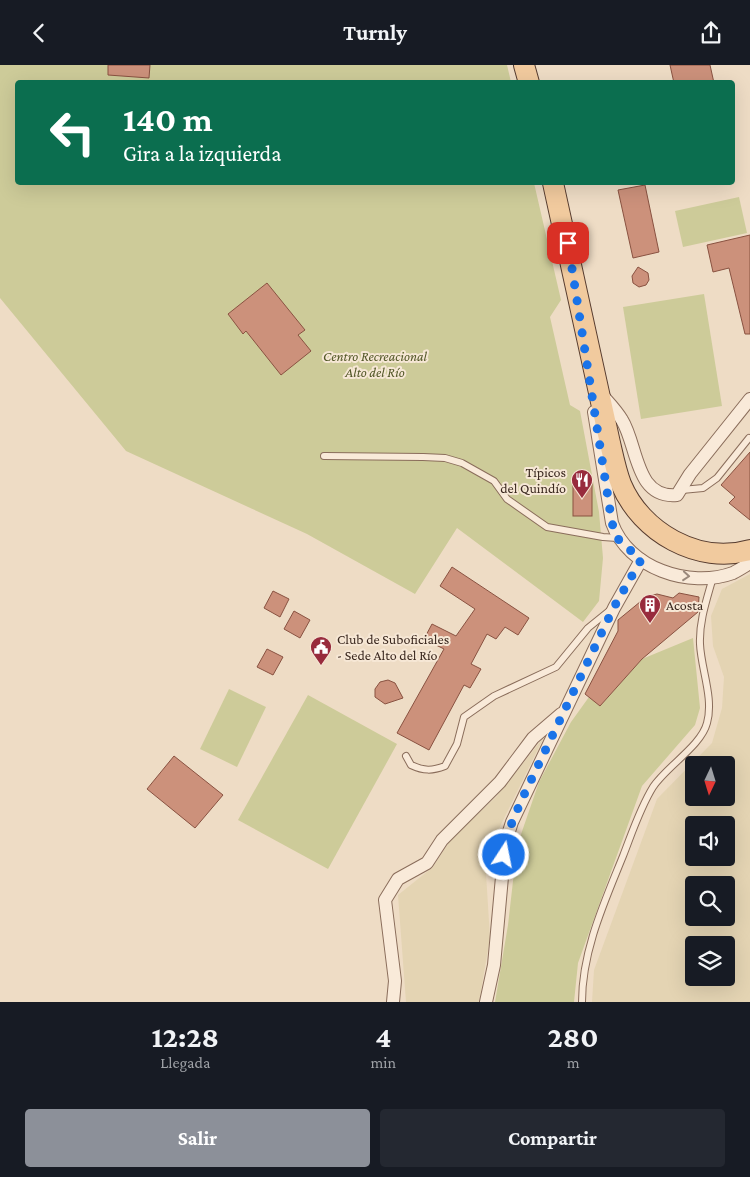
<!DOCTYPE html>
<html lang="es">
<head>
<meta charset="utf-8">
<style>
  body { margin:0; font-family:"Crimson Pro",serif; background:#242831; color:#f1f3f6; height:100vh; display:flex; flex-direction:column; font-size:19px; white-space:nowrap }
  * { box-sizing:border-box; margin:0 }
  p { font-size:16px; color:#9ea1a6 }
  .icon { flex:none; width:28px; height:28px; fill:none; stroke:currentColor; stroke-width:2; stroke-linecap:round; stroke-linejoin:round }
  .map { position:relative; height:937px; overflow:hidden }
  .panel { display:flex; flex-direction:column; background:#171b24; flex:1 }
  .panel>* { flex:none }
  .banner { position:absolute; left:15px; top:15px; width:720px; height:105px; border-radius:5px; box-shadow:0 5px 20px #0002; background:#0b6e4f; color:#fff; overflow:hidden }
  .needle { width:32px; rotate:184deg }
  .fabs { position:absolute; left:685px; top:691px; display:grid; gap:10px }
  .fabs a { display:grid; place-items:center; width:50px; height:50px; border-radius:5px; background:#171b24; box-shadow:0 5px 20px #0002; font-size:25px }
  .pin { position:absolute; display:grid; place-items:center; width:42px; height:42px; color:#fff; margin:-21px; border-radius:10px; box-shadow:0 2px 8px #0006 }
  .me { position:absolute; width:55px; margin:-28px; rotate:11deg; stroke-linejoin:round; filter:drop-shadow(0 0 4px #0008) }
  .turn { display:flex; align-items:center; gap:18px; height:105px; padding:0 25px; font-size:22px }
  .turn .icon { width:65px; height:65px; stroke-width:2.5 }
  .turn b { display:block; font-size:35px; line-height:42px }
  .eta { display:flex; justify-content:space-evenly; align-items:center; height:85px; text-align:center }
  .eta b { font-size:30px; font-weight:700; line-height:35px }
  .cta { display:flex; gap:10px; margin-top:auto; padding:10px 25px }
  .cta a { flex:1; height:58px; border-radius:5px; background:#8c9099; color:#fff; font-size:20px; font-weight:700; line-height:58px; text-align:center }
  .cta a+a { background:#242831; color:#f1f3f6 }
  header { display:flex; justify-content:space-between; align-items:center; height:65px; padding:0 25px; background:#171b24; font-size:22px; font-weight:700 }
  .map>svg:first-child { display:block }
  .farmland { fill:#e4d4b3; fill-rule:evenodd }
  .green { fill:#cdcb99 }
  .building { fill:#cc917b; stroke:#895241 }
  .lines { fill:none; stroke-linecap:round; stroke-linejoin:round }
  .service-casing { stroke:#8a6d5b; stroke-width:8 }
  .minor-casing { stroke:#8a6d5b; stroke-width:14 }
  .primary-casing { stroke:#573c2f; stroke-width:22 }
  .service { stroke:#f9ead9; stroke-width:6 }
  .minor { stroke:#f9ead9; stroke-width:12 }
  .primary { stroke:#f1ca9e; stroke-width:20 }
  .oneway { stroke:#9a897c }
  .route { stroke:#1a73e8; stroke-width:9; stroke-dasharray:0 16.2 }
  .labels { text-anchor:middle; stroke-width:4; stroke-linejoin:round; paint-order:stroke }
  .park-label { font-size:14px; font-style:italic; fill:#515626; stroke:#f6e7d5 }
  .poi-label { font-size:14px; fill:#3a281f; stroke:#f6e7d5; text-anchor:start }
</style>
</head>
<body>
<header><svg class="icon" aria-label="back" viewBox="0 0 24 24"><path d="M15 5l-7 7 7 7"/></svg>Turnly<svg class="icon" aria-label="share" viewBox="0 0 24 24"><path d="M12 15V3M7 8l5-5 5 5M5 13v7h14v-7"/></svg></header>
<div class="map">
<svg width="750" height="937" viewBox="0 0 750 937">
  <rect width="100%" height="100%" fill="#eedcc5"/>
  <g class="farmland">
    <path d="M750 509V937H592L594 905 657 734 712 678 722 643 724 612 713 581 711 551 722 524ZM694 700H726V732H694ZM694 760H726V792H694ZM694 820H726V852H694ZM694 880H726V912H694Z"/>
    <path d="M544 672 485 792 490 873 479 937H406L398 830 433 802 451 774 496 732Z"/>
  </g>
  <g class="green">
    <path d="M0 0H507L511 17 18 18V118H534L561 235 550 252 570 340 580 346 599 447 603 493 599 536 583 557 457 463 415 529 307 469 126 386 0 233Z"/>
    <path d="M739 132 747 168 683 182 675 146Z"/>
    <path d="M704 229 722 341 641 354 623 242Z"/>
    <path d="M693 573 700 643 695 660 642 721 578 898 574 937H495L508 860 517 781 539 717 571 657 589 632 600 641 642 594Z"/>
    <path d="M229 624 266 642 237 702 200 684Z"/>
    <path d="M308 630 397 679 328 804 238 755Z"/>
  </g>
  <g class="building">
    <path d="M108 0H150L149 13 108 10Z"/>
    <path d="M670 0H710L714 18H674Z"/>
    <path d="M645 120 659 187 633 193 618 125Z"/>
    <path d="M750 170V269H745L729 203 713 207 707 180Z"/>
    <path d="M638 202 648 208 649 215 646 220 639 222 633 218 632 211Z"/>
    <path d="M267 218 305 265 298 270 311 286 281 310 246 266 243 269 228 249Z"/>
    <path d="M750 387V455L729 438 735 432 721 420Z"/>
    <rect x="573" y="417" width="19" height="34"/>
    <path d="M452 502 529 553 518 570 505 562 496 574 487 569 471 599 481 604 470 623 464 620 429 685 397 668 444 584 424 574 432 559 456 571 475 544 440 521Z"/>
    <path d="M273 526 289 534 280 552 264 543Z"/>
    <path d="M679 528 699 532 698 547 642 594 600 641 585 629 618 566V555L646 532 657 529 673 533Z"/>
    <path d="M294 546 310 555 300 573 284 564Z"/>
    <path d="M267 584 283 592 273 610 257 602Z"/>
    <path d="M388 615 395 618 403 633 385 639 375 632V624L380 617Z"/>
    <path d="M174 691 223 730 195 763 147 724Z"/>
  </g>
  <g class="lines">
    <g class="service-casing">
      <g id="service">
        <path d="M324 391 423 392 445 393 462 398 494 416 507 434 547 462 603 472 617 473"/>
        <path d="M682 425 703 423 717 413 749 373"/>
        <path d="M406 691 411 700C424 706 432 706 445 701L457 679 464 652 494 631 556 602 588 563 609 546"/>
        <path d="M582 937C582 886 604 838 623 791 632 768 640 743 653 722 667 701 701 681 707 658 714 633 701 604 700 579 699 556 707 534 713 512"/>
      </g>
    </g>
    <g class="minor-casing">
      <g id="minor">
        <path d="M602 330C609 338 617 346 622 355 638 381 635 434 677 430L690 409 750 334"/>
        <path d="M594 347 612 458C628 503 689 524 733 508 739 505 745 501 750 498"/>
        <path d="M393 937 395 916 385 835 398 814 427 798 442 775 500 717 533 673 561 649"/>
        <path d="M486 937 494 900 505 779 512 757 614 543 641 495"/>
      </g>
    </g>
    <g class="primary-casing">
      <g id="primary">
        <path d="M524 0 529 18"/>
        <path d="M553 118 610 378C613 391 616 406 621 419 641 467 698 500 750 485"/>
      </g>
    </g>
    <use href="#service" class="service"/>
    <use href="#minor" class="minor"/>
    <use href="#primary" class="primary"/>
  </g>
  <defs><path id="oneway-chevron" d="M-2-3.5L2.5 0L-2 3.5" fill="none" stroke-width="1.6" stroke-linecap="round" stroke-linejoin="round" transform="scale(1.25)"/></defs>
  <use class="oneway" href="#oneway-chevron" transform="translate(686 511) rotate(5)"/>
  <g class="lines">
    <path class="route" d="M504 790 512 757 523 732 614 542 641 495 617 473 612 458 568 178"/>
  </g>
  <defs>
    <g id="restaurant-pin" transform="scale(1.125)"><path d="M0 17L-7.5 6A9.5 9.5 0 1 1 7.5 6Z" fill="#982b3d" stroke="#f6e7d5"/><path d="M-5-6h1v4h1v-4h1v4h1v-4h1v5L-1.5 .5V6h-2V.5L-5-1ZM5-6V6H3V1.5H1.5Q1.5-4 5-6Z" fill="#fff"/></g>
    <g id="building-pin" transform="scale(1.125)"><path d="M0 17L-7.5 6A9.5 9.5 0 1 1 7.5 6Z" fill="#982b3d" stroke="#f6e7d5"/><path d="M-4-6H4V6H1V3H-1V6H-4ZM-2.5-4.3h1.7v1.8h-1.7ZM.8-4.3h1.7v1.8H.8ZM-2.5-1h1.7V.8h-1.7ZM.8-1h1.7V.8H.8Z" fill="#fff"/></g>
    <g id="civic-pin" transform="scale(1.125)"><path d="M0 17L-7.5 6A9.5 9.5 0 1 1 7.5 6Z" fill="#982b3d" stroke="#f6e7d5"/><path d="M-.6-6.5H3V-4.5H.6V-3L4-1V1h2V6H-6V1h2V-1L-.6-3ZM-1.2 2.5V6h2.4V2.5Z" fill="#fff"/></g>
  </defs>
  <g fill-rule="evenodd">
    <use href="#restaurant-pin" x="582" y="415"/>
    <use href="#building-pin" x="650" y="540"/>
    <use href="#civic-pin" x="321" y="582"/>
  </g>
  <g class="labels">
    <g class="park-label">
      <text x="375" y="296">Centro Recreacional<tspan x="375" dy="16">Alto del Río</tspan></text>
    </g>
    <g class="poi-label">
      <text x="566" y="412" text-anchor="end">Típicos<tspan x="566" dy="16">del Quindío</tspan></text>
      <text x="666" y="545">Acosta</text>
      <text x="337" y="579">Club de Suboficiales<tspan x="337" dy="16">- Sede Alto del Río</tspan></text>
    </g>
  </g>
</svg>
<div class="fabs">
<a><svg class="needle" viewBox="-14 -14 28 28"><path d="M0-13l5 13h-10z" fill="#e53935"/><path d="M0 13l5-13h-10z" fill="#9ea1a6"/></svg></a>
<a><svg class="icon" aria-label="sound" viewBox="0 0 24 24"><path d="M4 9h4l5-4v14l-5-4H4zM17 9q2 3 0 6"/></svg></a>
<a><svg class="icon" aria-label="search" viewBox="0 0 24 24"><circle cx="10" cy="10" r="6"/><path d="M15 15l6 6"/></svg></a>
<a><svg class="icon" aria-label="layers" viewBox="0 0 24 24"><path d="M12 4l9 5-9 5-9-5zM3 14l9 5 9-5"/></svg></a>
</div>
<div class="pin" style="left:568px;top:178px;background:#d93025"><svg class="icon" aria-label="arrive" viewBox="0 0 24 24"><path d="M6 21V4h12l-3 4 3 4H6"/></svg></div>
<svg class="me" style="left:504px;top:790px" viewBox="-20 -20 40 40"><circle r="17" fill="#1a73e8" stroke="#fff" stroke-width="3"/><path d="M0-11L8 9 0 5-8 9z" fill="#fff"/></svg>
<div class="banner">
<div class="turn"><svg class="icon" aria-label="left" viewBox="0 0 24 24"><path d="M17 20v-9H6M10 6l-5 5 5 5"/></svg><div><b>140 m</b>Gira a la izquierda</div></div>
</div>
</div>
<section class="panel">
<div class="eta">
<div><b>12:28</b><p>Llegada</p></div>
<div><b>4</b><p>min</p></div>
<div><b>280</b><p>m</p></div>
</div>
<div class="cta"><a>Salir</a><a>Compartir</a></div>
</section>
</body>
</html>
